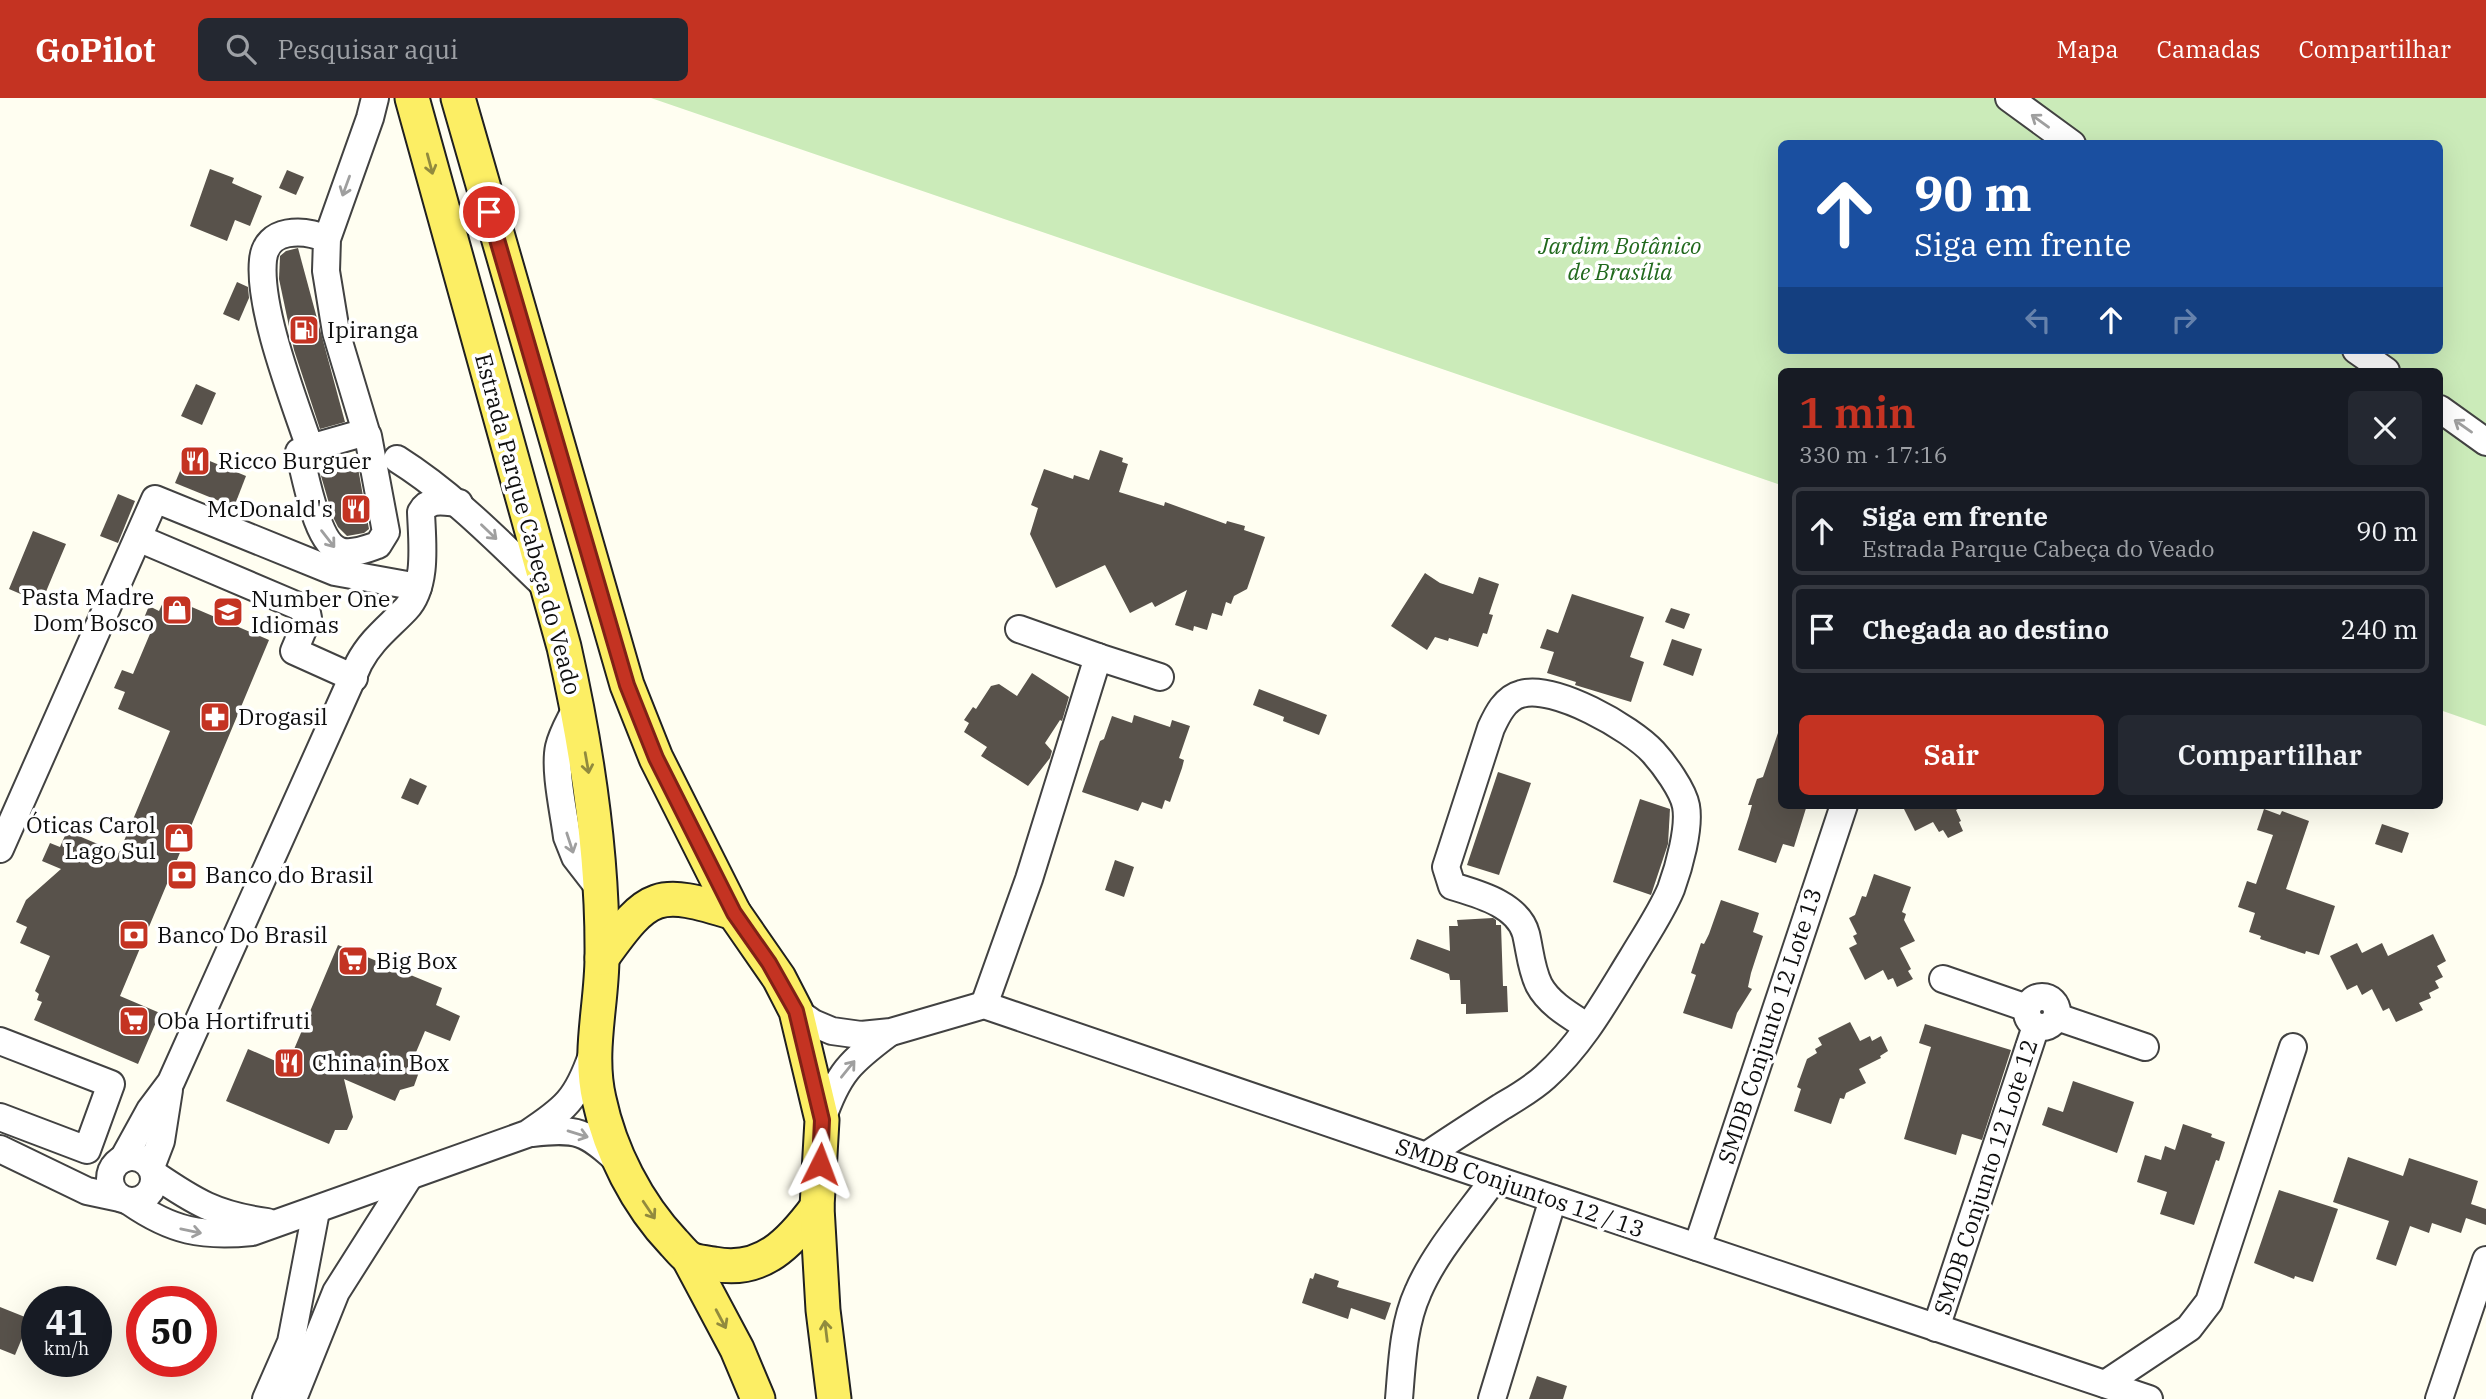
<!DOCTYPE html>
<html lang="pt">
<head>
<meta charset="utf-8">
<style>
  body { margin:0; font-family:"IBM Plex Serif",serif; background:#242831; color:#f1f3f6; height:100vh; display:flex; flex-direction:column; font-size:26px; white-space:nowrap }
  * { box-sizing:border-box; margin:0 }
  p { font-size:23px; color:#9ea1a6 }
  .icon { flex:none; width:38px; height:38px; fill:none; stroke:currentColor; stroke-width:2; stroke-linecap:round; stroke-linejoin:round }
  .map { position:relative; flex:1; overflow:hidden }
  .details { position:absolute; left:1778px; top:270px; width:665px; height:441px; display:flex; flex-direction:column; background:#171b24; border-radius:10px; box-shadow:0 7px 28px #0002 }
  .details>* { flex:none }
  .hud { position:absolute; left:1778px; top:42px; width:665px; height:214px; border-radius:10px; box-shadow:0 7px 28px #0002; background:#1a4fa0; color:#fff; overflow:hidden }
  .speed { position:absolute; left:21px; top:1188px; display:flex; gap:14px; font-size:35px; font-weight:700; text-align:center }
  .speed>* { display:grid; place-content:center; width:91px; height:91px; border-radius:50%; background:#171b24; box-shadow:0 7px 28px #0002; line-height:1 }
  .speed small { font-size:18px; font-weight:400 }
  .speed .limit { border:10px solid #d22; background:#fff; color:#111 }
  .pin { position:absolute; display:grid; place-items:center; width:60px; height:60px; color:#fff; margin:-30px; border:4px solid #fff; border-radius:50%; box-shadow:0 2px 7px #0007 }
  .me { position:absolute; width:77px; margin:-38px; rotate:3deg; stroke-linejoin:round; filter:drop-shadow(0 0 5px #0008) }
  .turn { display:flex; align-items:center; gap:24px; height:147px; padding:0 21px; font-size:32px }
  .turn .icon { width:91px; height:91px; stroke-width:2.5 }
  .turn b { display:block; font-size:49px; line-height:60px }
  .lanes { display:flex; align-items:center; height:66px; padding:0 21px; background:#0003; justify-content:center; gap:35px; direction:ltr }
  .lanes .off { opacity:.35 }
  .round { display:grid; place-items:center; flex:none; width:74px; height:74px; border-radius:10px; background:#242831 }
  .headline { display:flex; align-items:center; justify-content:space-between; height:119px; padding:0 21px }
  h1 { font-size:42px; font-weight:600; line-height:52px; color:#c43322 }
  .primary-button { display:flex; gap:14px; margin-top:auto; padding:14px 21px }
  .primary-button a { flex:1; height:80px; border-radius:10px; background:#c43322; color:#fff; font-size:28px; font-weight:600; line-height:80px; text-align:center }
  .primary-button a+a { background:#242831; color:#f1f3f6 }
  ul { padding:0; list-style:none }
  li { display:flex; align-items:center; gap:21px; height:88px; margin:0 14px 10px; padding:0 7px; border:4px solid #363941; border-radius:10px }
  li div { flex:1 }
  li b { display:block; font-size:26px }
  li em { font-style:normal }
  header { display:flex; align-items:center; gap:42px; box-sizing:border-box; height:98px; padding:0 35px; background:#c43322; color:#fff }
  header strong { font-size:33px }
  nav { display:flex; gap:38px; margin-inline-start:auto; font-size:24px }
  .search { width:490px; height:63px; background:#242831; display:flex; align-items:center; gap:18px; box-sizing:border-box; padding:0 24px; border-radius:10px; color:#9ea1a6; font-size:26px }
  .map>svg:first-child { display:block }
  .green { fill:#cbebb9; fill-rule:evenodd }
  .building { fill:#58524b }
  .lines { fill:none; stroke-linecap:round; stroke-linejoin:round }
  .minor-casing { stroke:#424242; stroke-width:30 }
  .major-casing { stroke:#202020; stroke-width:37 }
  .minor { stroke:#fff; stroke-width:26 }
  .major { stroke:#fcee64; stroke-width:33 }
  .oneway { stroke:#9f9f9f }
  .oneway2 { stroke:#918a3e }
  .route-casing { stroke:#7f2116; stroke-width:18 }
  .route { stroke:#c43322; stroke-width:12 }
  .labels { text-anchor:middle; stroke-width:7; stroke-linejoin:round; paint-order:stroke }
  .park-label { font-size:23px; font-style:italic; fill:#21691d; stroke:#fff }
  .poi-label { font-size:23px; fill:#0f0f0f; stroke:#fff; text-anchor:start }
  .street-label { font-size:23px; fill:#0f0f0f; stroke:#fff }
</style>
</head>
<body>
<header>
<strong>GoPilot</strong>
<div class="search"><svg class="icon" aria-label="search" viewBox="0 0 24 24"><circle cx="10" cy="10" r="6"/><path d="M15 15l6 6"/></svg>Pesquisar aqui</div>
<nav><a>Mapa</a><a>Camadas</a><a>Compartilhar</a></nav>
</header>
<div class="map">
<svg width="2486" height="1301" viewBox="0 0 2486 1301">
  <rect width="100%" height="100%" fill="#fffef1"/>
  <path class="green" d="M651 0H2486V628L2440 612V273H1782L1781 387ZM1782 46H2440V252H1782Z"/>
  <g class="building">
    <path d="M210 71 234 80 232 85 262 98 250 128 235 122 227 143 190 128Z"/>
    <path d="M287 72 304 79 296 97 279 90Z"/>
    <path d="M298 150 345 324 320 331 294 252 279 181 280 158 286 153Z"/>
    <path d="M237 184 248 189 249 200 239 223 223 216Z"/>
    <path d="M196 286 216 295 202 327 181 318Z"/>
    <path d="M1100 352 1123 360 1122 364 1128 366 1119 394 1164 408 1165 404 1226 426 1227 423 1245 428 1244 432 1265 439 1247 491 1234 498 1231 506 1226 504 1222 518 1212 515 1207 532 1194 528 1193 533 1175 527 1187 492 1155 509 1152 504 1130 515 1105 467 1056 490 1030 436 1038 410 1031 407 1044 371 1073 381 1074 377 1089 382Z"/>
    <path d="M188 354 246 378 234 409 175 385Z"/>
    <path d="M356 359 369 431 364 435 347 438 338 429 333 419 319 371Z"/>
    <path d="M118 396 135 403 118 445 100 438Z"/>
    <path d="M33 433 66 446 45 496 34 492 30 500 9 491Z"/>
    <path d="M1425 475 1440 485 1473 496 1479 479 1499 486 1489 516 1493 517 1487 536 1483 535 1478 549 1449 540 1448 543 1435 539 1427 552 1391 528Z"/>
    <path d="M1572 496 1644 519 1630 559 1644 564 1631 604 1575 587 1576 584 1547 575 1554 554 1540 550 1547 531 1558 535Z"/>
    <path d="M166 498 269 542 120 898 160 915 138 966 34 922 42 904 37 902 39 896 35 893 50 858 20 845 27 829 16 824 26 802 61 771 42 763 50 745 60 749 67 733 119 755 170 633 118 611 125 594 114 590 122 572 133 576 152 531 141 527 149 508 159 513Z"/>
    <path d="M1671 510 1690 516 1684 531 1665 524Z"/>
    <path d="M1672 541 1702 551 1693 578 1663 567Z"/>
    <path d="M1032 575 1069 599 1062 623 1060 622 1045 645 1052 653 1050 660 1028 688 981 658 987 649 964 634 969 625 964 622 973 609 976 611 991 588 999 586 1017 598Z"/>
    <path d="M1259 591 1327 617 1319 637 1283 623 1284 619 1253 607Z"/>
    <path d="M1134 617 1170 629 1172 622 1190 628 1179 660 1184 662 1182 670 1170 704 1165 702 1162 711 1142 704 1138 713 1082 694 1100 643 1104 641 1112 618 1132 625Z"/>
    <path d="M1779 632 1782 633V707H1807L1794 749 1783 746 1776 765 1738 752 1749 718 1752 707H1748L1757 681 1763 679Z"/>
    <path d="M1498 674 1531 685 1499 777 1467 767Z"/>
    <path d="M410 680 427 688 418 707 401 700Z"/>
    <path d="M1640 701 1670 711 1668 746 1651 797 1613 784Z"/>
    <path d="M1902 707H1965L1956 712 1961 723 1959 724 1963 733 1948 740 1943 732 1939 734 1933 724 1915 733Z"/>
    <path d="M2264 711 2280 717 2282 713 2309 723 2286 791 2335 808 2319 857 2306 853 2305 856 2260 841 2261 838 2249 834 2255 815 2238 809 2247 783 2256 786 2273 737 2257 732Z"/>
    <path d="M2382 726 2409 735 2402 755 2375 746Z"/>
    <path d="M1115 762 1134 769 1124 799 1105 792Z"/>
    <path d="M1874 776 1911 789 1902 814 1906 816 1904 822 1915 843 1900 850 1911 871 1908 873 1913 881 1897 889 1893 880 1888 882 1883 872 1865 882 1849 850 1857 846 1853 838 1857 836 1849 820 1855 817 1862 798 1866 799Z"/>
    <path d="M1721 802 1759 815 1753 834 1763 838 1751 875 1748 889 1752 891 1737 915 1732 931 1683 915 1696 877 1691 875 1701 845 1704 846 1709 836Z"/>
    <path d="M1493 820 1496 822V827H1501L1503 888H1507L1508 914 1466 916V906H1461L1460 882H1450L1449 876 1410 861 1417 841 1450 853 1449 828H1458L1457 822Z"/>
    <path d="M2433 836 2446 863 2437 868 2443 879 2435 883 2439 890 2429 895 2431 900 2419 905 2423 912 2396 924 2389 910 2383 913 2372 891 2362 897 2357 887 2347 892 2330 858 2357 845 2362 855 2382 845 2388 858Z"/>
    <path d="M338 847 442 890 436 907 460 918 450 943 425 933 414 959 419 974 414 988 400 992 395 1003 344 981 353 1019 347 1032H335L329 1046 226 1003 248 951 287 968Z"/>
    <path d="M1850 924 1860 943 1870 938 1872 943 1881 938 1888 953 1880 958 1881 960 1859 971 1866 985 1846 995 1844 1001 1840 1000 1831 1026 1794 1013 1801 991 1797 989 1807 961 1817 955 1815 951 1822 947 1818 940Z"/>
    <path d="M1925 926 2011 952 1982 1042 1962 1036 1956 1057 1904 1041 1931 949 1919 945Z"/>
    <path d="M2073 983 2134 1004 2117 1055 2042 1027 2048 1009 2063 1014Z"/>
    <path d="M2183 1026 2212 1036 2211 1039 2225 1044 2219 1063 2216 1062 2194 1127 2160 1116 2167 1094 2137 1084 2145 1057 2161 1062 2165 1048 2175 1052Z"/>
    <path d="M2348 1059 2403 1078 2409 1060 2478 1083 2471 1106 2486 1111V1127L2466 1120 2461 1135 2432 1125 2429 1135 2410 1128 2396 1168 2376 1161 2389 1123 2333 1104Z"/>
    <path d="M2279 1092 2338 1111 2313 1184 2295 1178 2294 1181 2254 1165Z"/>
    <path d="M1315 1175 1339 1183 1337 1189 1391 1205 1385 1222 1351 1210 1348 1221 1302 1205 1310 1180 1313 1181Z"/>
    <path d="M0 1209 30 1221 15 1257 0 1251Z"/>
    <path d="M1537 1278 1567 1288 1563 1301H1529Z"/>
  </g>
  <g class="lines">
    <g class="minor-casing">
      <g id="minor">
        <path d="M2009 0 2072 46"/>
        <path d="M327 141C304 131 266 129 263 162 258 211 294 302 310 350L366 334 336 234 326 173 327 141 370 20 375 0"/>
        <path d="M2356 252 2386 273"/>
        <path d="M2440 311 2486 344"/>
        <path d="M299 354C306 378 316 445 340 453 352 457 366 451 378 447L386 434 368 338"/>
        <path d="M397 361C454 397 500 445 548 491"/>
        <path d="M138 440 298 508 307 515 308 520 294 553 354 580"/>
        <path d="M1019 531 1098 559"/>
        <path d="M577 608C571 621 562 635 559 649 554 672 564 715 567 739L575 759 599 790"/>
        <path d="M0 751 155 401 335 474 418 489"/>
        <path d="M1943 881 2027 910"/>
        <circle cx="2042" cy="914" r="15"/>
        <path d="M984 907 1029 781 1098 559 1160 579"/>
        <path d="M796 913 813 925 832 933 861 937 891 934 984 907 1426 1058 2149 1301"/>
        <path d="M2057 919 2145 949"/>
        <path d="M0 943 111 986 87 1052 0 1019"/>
        <path d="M822 1022C838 975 850 964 889 935"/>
        <path d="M532 1035C577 1030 586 1033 619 1064"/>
        <path d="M0 1051 87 1093 120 1100"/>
        <path d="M1426 1058C1451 1041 1476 1025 1501 1009 1516 1000 1532 991 1545 979 1582 946 1606 902 1632 860 1645 838 1661 815 1671 791 1679 769 1690 730 1686 708 1683 692 1664 666 1653 654 1631 630 1554 586 1521 596 1505 600 1497 617 1491 630L1446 769 1452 788C1478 796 1518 806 1526 836 1530 853 1531 871 1539 887 1549 906 1571 918 1588 929"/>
        <circle cx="132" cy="1081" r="22"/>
        <path d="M123 1061 150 1012 171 984 359 565C371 542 389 529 406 511 428 488 422 443 421 414 429 399 445 404 459 405"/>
        <path d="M151 1069 161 1043 169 992"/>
        <path d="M154 1076C195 1104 216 1117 267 1124"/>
        <path d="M130 1104C172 1133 202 1139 252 1134L527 1036C565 1011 577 1001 592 957"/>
        <path d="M1697 1149 1844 707"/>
        <path d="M1936 1230 2036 928"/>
        <path d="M2105 1286 2189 1230 2209 1204 2293 949"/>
        <path d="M266 1301 291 1244 316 1113"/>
        <path d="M293 1301 336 1194 409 1079"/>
        <path d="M1399 1301C1402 1266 1403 1227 1418 1194 1435 1154 1469 1116 1494 1081"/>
        <path d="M1492 1301 1553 1101"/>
        <path d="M2439 1301 2486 1162"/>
      </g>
    </g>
    <g class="major-casing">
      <g id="major">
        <path d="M412 0 564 549C587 651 603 754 602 859 602 906 588 954 599 1001 610 1053 637 1106 674 1145 678 1149 683 1156 689 1160 695 1164 707 1165 714 1166 762 1176 791 1144 817 1109"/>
        <path d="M458 0 627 587 656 660 734 815 779 880 796 913 822 1022 817 1109 823 1212 834 1301"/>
        <path d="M602 860C649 794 657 791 734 815"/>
        <path d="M689 1161 737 1251 758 1301"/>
      </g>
    </g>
    <use href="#minor" class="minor"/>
    <use href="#major" class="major"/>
  </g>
  <defs><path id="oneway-shaft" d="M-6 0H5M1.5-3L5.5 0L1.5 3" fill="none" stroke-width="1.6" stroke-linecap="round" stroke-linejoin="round" transform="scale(1.75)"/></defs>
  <g class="oneway">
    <use href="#oneway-shaft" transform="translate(2040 23) rotate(-144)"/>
    <use href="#oneway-shaft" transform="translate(346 88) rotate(110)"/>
    <use href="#oneway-shaft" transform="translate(2463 328) rotate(-145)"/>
    <use href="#oneway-shaft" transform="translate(489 434) rotate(44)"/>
    <use href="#oneway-shaft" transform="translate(328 441) rotate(52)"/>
    <use href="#oneway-shaft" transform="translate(570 745) rotate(72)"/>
    <use href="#oneway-shaft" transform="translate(848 971) rotate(-51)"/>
    <use href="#oneway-shaft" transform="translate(578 1036) rotate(17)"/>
    <use href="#oneway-shaft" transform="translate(191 1133) rotate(12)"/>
  </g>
  <g class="oneway2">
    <use href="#oneway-shaft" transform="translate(430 66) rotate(75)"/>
    <use href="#oneway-shaft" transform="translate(587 665) rotate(80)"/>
    <use href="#oneway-shaft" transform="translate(649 1112) rotate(56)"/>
    <use href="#oneway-shaft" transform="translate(721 1221) rotate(62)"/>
    <use href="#oneway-shaft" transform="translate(826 1233) rotate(-97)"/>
  </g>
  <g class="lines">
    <g class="route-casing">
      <path id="route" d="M489 114 627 587 656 660 734 815 769 865 796 913 822 1022 820 1066"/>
    </g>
    <use href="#route" class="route"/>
  </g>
  <defs>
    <g id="fuel-square" transform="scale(1.575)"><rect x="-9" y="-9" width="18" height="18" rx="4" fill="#c43322" stroke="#fff"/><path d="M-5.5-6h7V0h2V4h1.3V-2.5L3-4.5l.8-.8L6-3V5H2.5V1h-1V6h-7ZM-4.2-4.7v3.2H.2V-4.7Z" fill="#fff"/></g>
    <g id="restaurant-square" transform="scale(1.575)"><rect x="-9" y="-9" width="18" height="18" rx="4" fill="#c43322" stroke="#fff"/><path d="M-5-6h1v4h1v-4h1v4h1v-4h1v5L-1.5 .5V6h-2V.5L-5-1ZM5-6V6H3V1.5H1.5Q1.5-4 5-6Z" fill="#fff"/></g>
    <g id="shop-square" transform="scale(1.575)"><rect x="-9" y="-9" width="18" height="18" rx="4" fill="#c43322" stroke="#fff"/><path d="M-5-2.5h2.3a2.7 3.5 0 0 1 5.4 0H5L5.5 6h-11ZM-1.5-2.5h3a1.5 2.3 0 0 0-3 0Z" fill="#fff"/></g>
    <g id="school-square" transform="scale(1.575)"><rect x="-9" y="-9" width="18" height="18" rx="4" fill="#c43322" stroke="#fff"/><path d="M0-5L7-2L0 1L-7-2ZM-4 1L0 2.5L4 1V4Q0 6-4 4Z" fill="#fff"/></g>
    <g id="pharmacy-square" transform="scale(1.575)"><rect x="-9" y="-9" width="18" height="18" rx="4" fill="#c43322" stroke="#fff"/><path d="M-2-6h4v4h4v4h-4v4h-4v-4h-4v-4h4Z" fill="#fff"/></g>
    <g id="bank-square" transform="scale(1.575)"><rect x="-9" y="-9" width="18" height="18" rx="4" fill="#c43322" stroke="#fff"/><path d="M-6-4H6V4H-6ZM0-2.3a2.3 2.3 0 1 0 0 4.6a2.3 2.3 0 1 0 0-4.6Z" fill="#fff"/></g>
    <g id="supermarket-square" transform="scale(1.575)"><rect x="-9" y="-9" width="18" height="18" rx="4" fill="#c43322" stroke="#fff"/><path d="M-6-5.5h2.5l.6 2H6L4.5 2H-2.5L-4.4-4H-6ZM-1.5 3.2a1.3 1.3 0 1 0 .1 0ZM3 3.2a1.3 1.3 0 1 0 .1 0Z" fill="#fff"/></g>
  </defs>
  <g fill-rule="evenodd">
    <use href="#fuel-square" x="304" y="232"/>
    <use href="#restaurant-square" x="195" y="363"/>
    <use href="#restaurant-square" x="356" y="411"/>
    <use href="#shop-square" x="177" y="512"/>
    <use href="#school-square" x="228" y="514"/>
    <use href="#pharmacy-square" x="215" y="619"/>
    <use href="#shop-square" x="179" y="740"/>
    <use href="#bank-square" x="182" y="777"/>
    <use href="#bank-square" x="134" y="837"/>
    <use href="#supermarket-square" x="353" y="863"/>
    <use href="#supermarket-square" x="134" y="923"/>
    <use href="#restaurant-square" x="289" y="965"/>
  </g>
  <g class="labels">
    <g class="park-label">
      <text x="1620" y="156">Jardim Botânico<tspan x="1620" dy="26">de Brasília</tspan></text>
    </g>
    <g class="poi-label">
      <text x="327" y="240">Ipiranga</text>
      <text x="218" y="371">Ricco Burguer</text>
      <text x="333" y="419" text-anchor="end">McDonald's</text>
      <text x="154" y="507" text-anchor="end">Pasta Madre<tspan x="154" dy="26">Dom Bosco</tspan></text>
      <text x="251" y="509">Number One<tspan x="251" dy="26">Idiomas</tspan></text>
      <text x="238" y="627">Drogasil</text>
      <text x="156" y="735" text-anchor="end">Óticas Carol<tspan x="156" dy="26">Lago Sul</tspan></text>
      <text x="205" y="785">Banco do Brasil</text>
      <text x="157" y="845">Banco Do Brasil</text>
      <text x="376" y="871">Big Box</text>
      <text x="157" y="931">Oba Hortifruti</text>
      <text x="312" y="973">China in Box</text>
    </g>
    <g class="street-label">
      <text transform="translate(528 426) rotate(75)" y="8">Estrada Parque Cabeça do Veado</text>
      <text transform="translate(1770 928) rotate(-72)" y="8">SMDB Conjunto 12 Lote 13</text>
      <text transform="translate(1986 1079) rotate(-72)" y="8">SMDB Conjunto 12 Lote 12</text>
      <text transform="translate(1520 1090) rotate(19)" y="8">SMDB Conjuntos 12 / 13</text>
    </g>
  </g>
</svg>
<div class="speed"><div>41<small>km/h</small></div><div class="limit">50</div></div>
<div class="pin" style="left:489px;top:114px;background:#d93025"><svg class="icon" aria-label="arrive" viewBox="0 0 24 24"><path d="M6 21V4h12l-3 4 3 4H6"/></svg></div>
<svg class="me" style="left:820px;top:1066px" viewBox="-20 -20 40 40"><path d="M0-17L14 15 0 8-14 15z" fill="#c43322" stroke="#fff" stroke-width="4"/></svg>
<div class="hud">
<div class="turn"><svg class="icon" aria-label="ahead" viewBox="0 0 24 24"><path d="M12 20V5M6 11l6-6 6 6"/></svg><div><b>90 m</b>Siga em frente</div></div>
<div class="lanes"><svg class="icon off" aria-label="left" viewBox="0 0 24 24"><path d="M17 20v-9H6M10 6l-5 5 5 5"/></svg><svg class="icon" aria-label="ahead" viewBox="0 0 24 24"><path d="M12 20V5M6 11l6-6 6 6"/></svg><svg class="icon off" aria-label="right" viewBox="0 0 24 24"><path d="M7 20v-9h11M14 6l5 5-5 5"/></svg></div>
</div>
<section class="details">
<div class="headline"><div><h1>1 min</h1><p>330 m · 17:16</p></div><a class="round"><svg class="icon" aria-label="close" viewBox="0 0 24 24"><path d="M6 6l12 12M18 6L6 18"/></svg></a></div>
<ul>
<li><svg class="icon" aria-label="ahead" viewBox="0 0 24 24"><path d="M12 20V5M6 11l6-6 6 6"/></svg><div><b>Siga em frente</b><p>Estrada Parque Cabeça do Veado</p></div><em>90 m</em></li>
<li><svg class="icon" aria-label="arrive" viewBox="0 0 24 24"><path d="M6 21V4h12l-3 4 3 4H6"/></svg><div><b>Chegada ao destino</b></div><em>240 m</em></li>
</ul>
<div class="primary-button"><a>Sair</a><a>Compartilhar</a></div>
</section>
</div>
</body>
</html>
